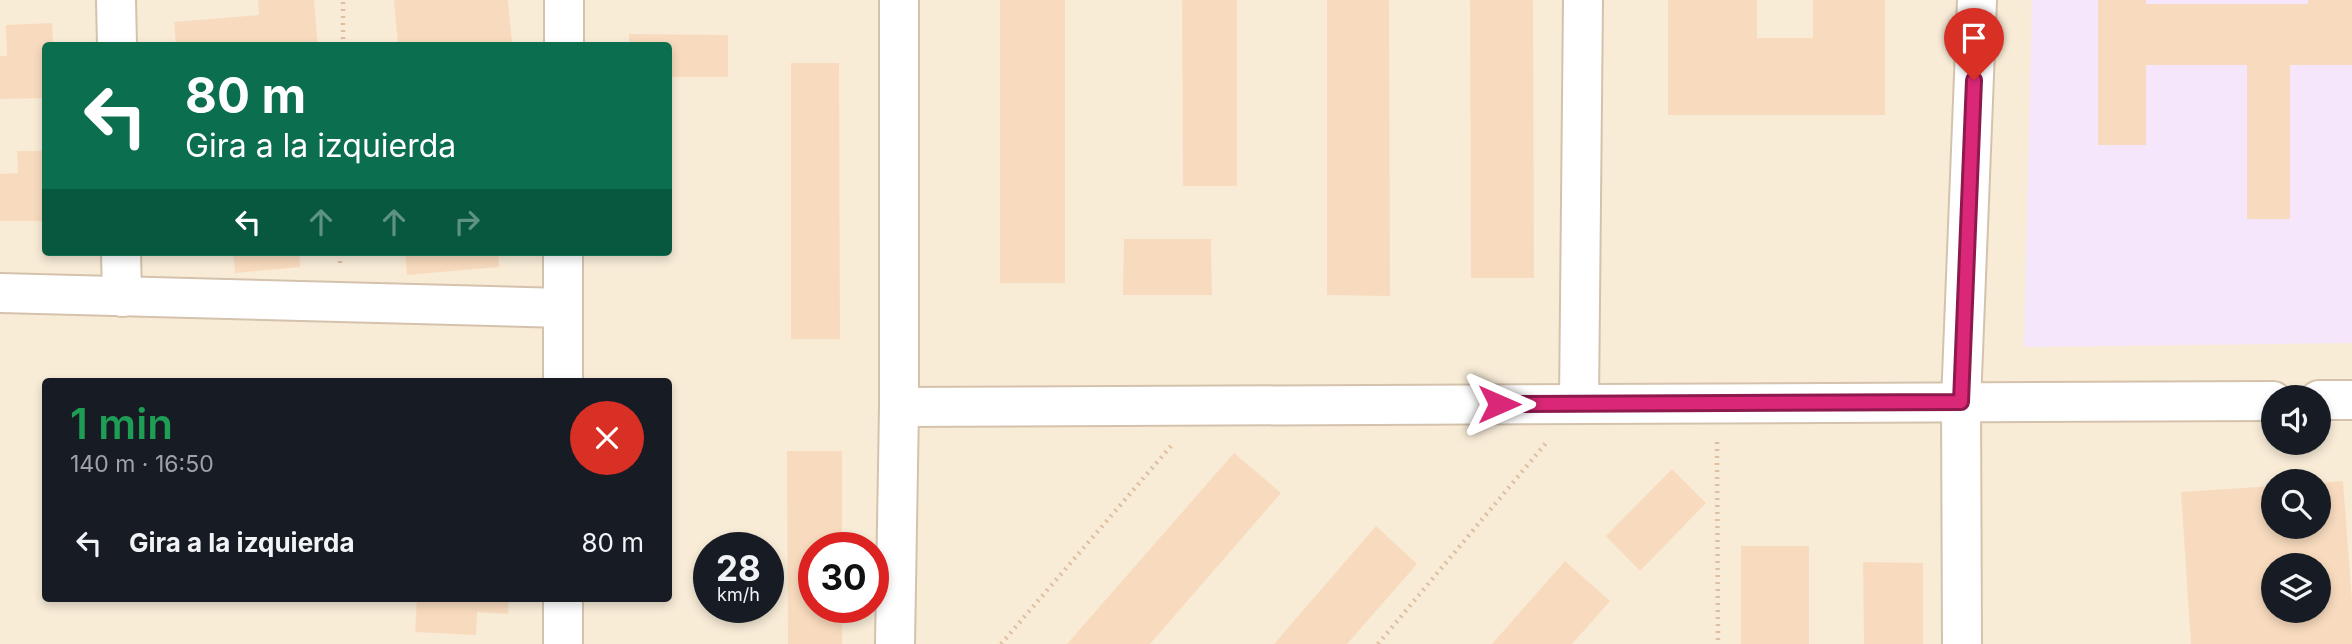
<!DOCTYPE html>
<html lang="es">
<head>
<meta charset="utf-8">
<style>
  body { margin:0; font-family:Inter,sans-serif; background:#242831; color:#f1f3f6; height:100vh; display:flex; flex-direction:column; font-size:26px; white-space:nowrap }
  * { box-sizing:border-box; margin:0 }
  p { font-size:23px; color:#9ea1a6 }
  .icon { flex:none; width:38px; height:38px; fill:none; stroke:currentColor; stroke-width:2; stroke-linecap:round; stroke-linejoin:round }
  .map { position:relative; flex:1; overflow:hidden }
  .sheet { position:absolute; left:42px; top:378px; width:630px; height:224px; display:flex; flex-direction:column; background:#171b24; border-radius:7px; box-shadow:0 4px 10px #0003 }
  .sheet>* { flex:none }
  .banner { position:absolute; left:42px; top:42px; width:630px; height:214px; border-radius:7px; box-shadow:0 4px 10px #0003; background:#0b6e4f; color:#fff; overflow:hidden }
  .buttons { position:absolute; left:2261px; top:385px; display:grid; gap:14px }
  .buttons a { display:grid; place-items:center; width:70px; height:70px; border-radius:50%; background:#171b24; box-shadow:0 4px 10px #0003; font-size:35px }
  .speed { position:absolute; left:693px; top:532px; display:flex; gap:14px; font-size:35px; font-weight:700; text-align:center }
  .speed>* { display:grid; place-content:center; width:91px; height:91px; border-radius:50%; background:#171b24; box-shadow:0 4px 10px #0003; line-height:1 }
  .speed small { font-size:18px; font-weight:400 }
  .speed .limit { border:10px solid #d22; background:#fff; color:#111 }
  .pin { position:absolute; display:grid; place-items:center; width:60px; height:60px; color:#fff; margin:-72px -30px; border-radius:50% 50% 50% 0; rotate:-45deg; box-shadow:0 0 7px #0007 }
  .pin .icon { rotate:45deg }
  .me { position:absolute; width:77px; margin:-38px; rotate:90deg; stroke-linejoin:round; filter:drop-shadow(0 0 5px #0008) }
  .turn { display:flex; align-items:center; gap:24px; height:147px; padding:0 28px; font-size:32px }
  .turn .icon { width:91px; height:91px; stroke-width:2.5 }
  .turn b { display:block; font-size:49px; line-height:60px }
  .lanes { display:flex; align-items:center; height:66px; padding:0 28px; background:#0003; justify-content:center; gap:35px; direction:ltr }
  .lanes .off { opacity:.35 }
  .round { display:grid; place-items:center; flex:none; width:74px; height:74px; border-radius:37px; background:#242831 }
  .overview { display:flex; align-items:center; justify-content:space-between; height:119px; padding:0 28px }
  h1 { font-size:42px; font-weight:600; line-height:52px; color:#1e9e55 }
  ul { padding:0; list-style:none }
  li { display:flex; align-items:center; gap:21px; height:91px; padding:0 28px }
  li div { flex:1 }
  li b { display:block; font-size:26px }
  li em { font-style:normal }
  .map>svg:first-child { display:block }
  .residential { fill:#f8ecd7; fill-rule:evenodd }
  .education { fill:#f6e6fc }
  .building { fill:#f8dbbe; fill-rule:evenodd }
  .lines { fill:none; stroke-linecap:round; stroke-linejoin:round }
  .minor-casing { stroke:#d4c2ad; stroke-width:42 }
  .path { stroke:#debfa0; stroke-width:4.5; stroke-dasharray:2 5; stroke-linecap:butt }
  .minor { stroke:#fff; stroke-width:38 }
  .route-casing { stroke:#8e194d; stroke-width:18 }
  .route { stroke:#db2777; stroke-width:12 }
</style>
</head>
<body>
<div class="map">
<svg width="2352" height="644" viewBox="0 0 2352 644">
  <rect width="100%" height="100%" fill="#fff9ea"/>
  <path class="residential" d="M0 0H2352V644H0ZM46 46H668V252H46ZM46 382H668V598H46ZM2273 397H2319V443H2273ZM2273 481H2319V527H2273ZM709 548H768V607H709ZM814 548H873V607H814ZM2273 565H2319V611H2273Z"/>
  <path class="education" d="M2032 0H2352V343L2024 347Z"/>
  <g class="building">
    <path d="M258 0H314L318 46H176L174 22 259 15Z"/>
    <path d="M394 0H508L512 43 480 46H398Z"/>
    <rect x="1000" y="0" width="65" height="283"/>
    <path d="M1182 0H1237V186H1183Z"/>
    <path d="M1327 0H1389L1390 296 1327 295Z"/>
    <path d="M1470 0H1533L1534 278H1471Z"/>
    <path d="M1668 0H1757V38H1813V0H1885V115H1668Z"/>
    <path d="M2098 0H2146V4H2308V0H2352V65H2290V219H2247V65H2146V145H2098Z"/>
    <path d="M52 23 53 46H46V98L0 99V56H7L6 25Z"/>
    <path d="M629 34 728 35V77H668V46H629Z"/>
    <path d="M791 63H839L840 339H791Z"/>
    <path d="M17 151H46V221H0V174L18 173Z"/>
    <path d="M1124 239H1211L1212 295H1123Z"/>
    <path d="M233 252H299L300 267 235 273Z"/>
    <path d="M405 252H498L499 267 407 275Z"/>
    <path d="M787 451H842V548H814V607H842V644H788Z"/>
    <path d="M1234 453 1281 493 1150 644H1067Z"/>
    <path d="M1672 469 1706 503 1640 571 1606 536Z"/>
    <path d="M2343 481 2352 601V644H2191L2181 492 2273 486V527H2319V483ZM2273 565H2319V611H2273Z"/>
    <path d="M1376 526 1417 564 1347 644H1274Z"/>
    <rect x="1741" y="546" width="68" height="98"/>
    <path d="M1565 561 1610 601 1572 644H1492Z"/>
    <path d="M1863 562 1923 563V644H1864Z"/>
    <path d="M417 598H509L508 614 477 612 476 635 415 632Z"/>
  </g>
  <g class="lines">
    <g class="minor-casing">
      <g id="minor">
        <path d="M116 0 117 46"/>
        <path d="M564 46V0"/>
        <path d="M121 252 122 297"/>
        <path d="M0 293 563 308"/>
        <path d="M563 382V252"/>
        <path d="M2319 400H2352"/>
        <path d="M1579 403 1583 0"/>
        <path d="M899 407 2273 401"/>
        <path d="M563 598V644"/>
        <path d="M895 644 899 407V0"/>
        <path d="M1962 644 1961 402 1977 0"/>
      </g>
    </g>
    <g class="path">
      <path d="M343 46V0"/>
      <path d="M340 263V252"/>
      <path d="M1717 442 1718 644"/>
      <path d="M1001 644 1171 446"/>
      <path d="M1378 644 1546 443"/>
    </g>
    <use href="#minor" class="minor"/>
  </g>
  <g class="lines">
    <g class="route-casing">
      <path id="route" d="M1499 404 1961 402 1974 80"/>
    </g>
    <use href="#route" class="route"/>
  </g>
</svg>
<div class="buttons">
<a><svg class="icon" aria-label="sound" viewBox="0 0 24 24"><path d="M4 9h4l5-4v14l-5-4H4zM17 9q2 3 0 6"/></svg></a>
<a><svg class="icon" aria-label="search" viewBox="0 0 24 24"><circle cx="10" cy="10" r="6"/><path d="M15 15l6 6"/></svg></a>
<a><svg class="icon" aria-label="layers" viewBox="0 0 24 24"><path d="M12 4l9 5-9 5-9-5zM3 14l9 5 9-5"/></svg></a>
</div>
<div class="speed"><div>28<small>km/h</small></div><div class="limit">30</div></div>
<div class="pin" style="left:1974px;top:80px;background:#d93025"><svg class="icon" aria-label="arrive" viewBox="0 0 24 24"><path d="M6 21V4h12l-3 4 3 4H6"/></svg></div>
<svg class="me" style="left:1499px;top:404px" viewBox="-20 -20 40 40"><path d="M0-17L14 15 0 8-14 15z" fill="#db2777" stroke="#fff" stroke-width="4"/></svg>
<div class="banner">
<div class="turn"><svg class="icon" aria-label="left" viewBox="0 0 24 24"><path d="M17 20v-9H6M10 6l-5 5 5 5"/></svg><div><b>80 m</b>Gira a la izquierda</div></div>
<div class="lanes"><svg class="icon" aria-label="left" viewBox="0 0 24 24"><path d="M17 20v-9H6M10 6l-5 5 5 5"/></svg><svg class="icon off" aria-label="ahead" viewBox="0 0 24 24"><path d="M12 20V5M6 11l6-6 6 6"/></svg><svg class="icon off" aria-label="ahead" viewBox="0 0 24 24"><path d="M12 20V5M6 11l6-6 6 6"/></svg><svg class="icon off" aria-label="right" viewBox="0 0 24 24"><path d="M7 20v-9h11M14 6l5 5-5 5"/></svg></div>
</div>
<section class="sheet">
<div class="overview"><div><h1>1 min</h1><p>140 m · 16:50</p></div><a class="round" style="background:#d93025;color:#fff"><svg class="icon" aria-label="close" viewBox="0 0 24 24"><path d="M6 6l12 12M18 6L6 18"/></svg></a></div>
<ul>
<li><svg class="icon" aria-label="left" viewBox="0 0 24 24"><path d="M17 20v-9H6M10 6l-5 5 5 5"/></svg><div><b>Gira a la izquierda</b></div><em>80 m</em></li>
</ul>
</section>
</div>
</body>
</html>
